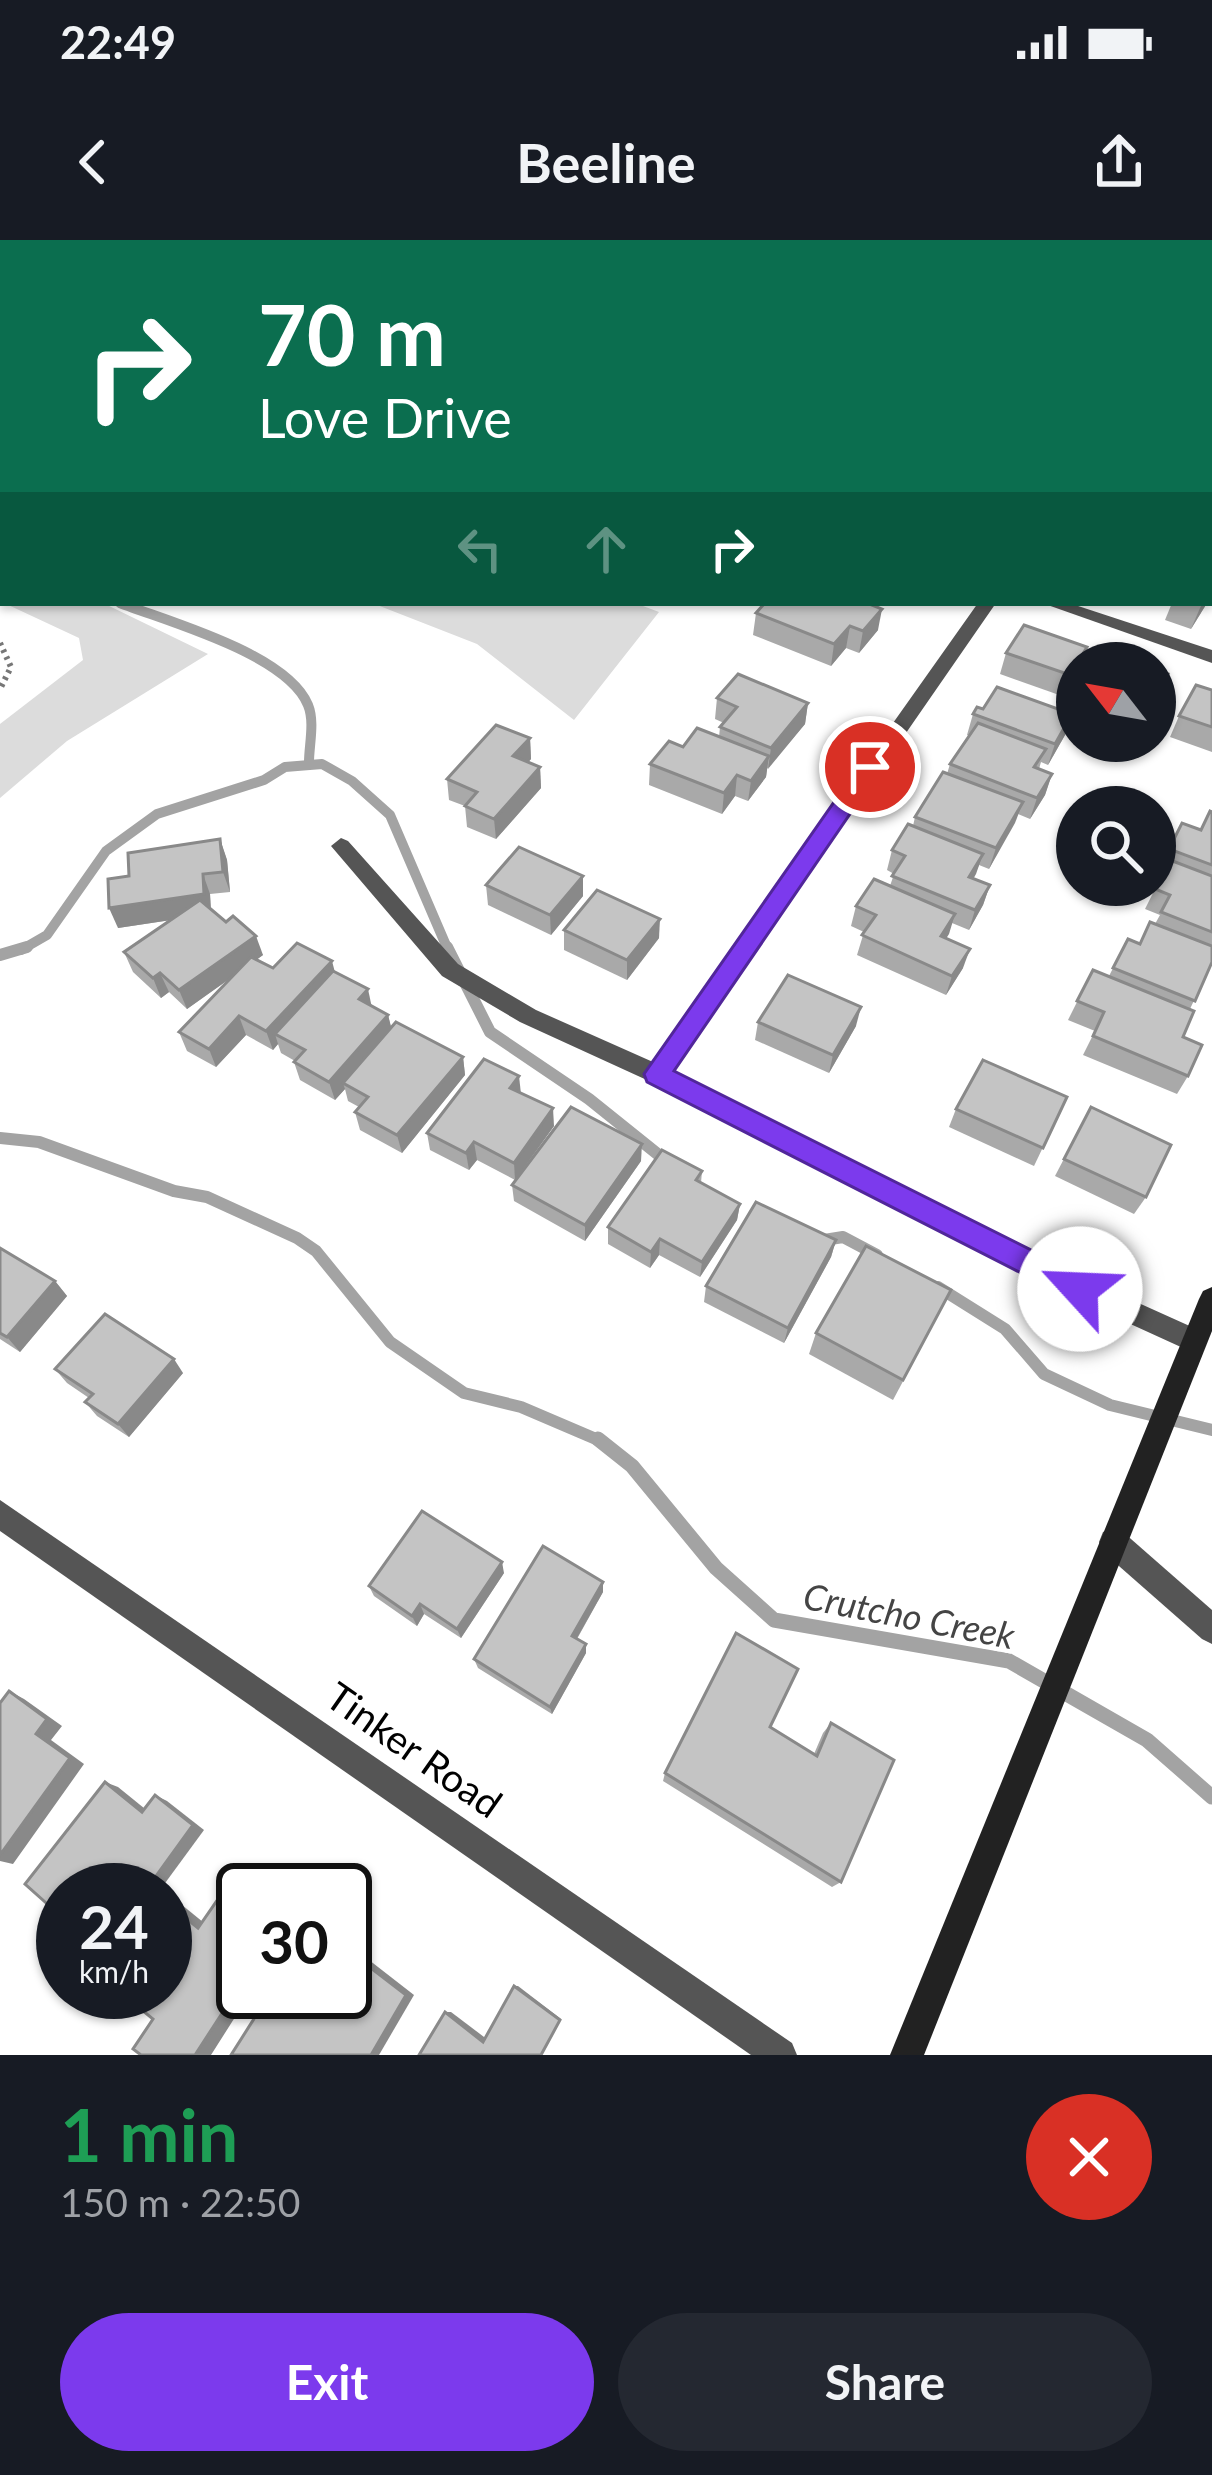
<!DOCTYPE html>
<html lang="en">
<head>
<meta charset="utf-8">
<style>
  body { margin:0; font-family:Lato,sans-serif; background:#242831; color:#f1f3f6; height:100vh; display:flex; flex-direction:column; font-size:45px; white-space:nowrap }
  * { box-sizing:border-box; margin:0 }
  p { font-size:39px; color:#9ea1a6 }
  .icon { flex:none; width:66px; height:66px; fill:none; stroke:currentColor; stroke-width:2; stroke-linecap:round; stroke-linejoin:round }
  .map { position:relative; height:1815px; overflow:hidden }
  .sheet { display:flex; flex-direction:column; background:#171b24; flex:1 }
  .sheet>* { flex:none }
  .guide { position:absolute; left:0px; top:0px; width:1212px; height:366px; box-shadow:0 3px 9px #0004; background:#0b6e4f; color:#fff; overflow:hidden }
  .needle { width:78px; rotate:301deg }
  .fabs { position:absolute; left:1056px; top:402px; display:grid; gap:24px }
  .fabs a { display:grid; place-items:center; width:120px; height:120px; border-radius:50%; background:#171b24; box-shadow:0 3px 9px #0004; font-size:60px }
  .speed { position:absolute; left:36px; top:1623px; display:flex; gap:24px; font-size:60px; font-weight:700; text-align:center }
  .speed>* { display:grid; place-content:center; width:156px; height:156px; border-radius:50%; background:#171b24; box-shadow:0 3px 9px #0004; line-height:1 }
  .speed small { font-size:30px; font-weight:400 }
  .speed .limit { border:6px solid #111; border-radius:18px; background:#fff; color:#111 }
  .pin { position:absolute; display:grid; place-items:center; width:102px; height:102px; color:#fff; margin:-51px; border:6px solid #fff; border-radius:50%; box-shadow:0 3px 12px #0007 }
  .me { position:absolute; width:132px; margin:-66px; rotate:295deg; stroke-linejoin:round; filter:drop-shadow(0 0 9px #0008) }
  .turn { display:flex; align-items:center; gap:42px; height:252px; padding:0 60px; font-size:54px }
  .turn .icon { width:156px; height:156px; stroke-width:2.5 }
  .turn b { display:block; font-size:84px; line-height:102px }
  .lanes { display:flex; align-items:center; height:114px; padding:0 60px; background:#0003; justify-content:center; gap:60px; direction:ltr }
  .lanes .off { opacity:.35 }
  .round { display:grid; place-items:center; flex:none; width:126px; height:126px; border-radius:63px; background:#242831 }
  .headline { display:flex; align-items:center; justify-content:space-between; height:204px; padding:0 60px }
  h1 { font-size:72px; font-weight:700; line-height:90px; color:#1e9e55 }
  .cta { display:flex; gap:24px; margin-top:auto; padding:24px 60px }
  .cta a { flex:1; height:138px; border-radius:72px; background:#7c3aed; color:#fff; font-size:48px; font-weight:700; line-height:138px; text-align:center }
  .cta a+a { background:#242831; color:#f1f3f6 }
  .status { display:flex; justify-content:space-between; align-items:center; height:84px; padding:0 60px; background:#171b24; direction:ltr }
  .status svg { height:33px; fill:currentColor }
  header { display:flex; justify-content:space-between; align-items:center; height:156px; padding:0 60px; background:#171b24; font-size:54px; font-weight:700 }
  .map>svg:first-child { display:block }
  .green { fill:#dcdcdc }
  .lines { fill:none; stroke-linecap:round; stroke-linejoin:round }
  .stream-far2 { stroke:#a3a3a3; stroke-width:10 }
  .stream-far1 { stroke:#a3a3a3; stroke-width:12 }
  .stream { stroke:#a3a3a3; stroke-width:15 }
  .path { stroke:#777; stroke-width:6; stroke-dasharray:3 4.5; stroke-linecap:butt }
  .street { fill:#555; fill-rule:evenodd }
  .secondary { fill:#222; fill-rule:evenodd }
  .wall { fill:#a9a9a9 }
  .shaded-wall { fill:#898989 }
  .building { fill:#c4c4c4; stroke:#898989; stroke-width:3 }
  .route { fill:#7c3aed; stroke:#51269a; stroke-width:3 }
  .labels { text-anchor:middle; stroke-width:9; stroke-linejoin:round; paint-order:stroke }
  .water-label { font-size:36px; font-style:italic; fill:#444; stroke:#fff }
  .near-street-label { font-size:39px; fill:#000; stroke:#fff }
</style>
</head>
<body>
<div class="status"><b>22:49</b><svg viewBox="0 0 49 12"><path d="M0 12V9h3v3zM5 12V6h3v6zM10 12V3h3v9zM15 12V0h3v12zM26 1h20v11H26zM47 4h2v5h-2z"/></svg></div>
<header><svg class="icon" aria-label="back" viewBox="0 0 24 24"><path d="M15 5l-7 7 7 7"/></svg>Beeline<svg class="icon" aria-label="share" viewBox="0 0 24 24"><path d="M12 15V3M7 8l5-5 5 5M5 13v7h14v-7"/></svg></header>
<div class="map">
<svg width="1212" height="1815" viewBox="0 0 1212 1815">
  <rect width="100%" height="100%" fill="#fff"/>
  <g class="green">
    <path d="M4 363H103L208 414 67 501 0 558V484L83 420 79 398Z"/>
    <path d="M372 363H635L659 372 574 480 477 404Z"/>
  </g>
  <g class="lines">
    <g class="stream-far2">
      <path d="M120 363C169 382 287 414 308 465 315 482 309 505 309 522"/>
      <path d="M21 710 47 695 106 611 157 574 264 540 285 527 322 524 352 541 390 575 448 710"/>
    </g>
    <g class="stream-far1">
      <path d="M447 707 490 792 589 859 670 924"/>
      <path d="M0 715 27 707"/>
      <path d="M0 898 39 902 174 951 207 957 297 998 316 1011 390 1102 464 1153 521 1167 603 1202"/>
      <path d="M818 1001 843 997 877 1015"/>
      <path d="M938 1047 1005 1089 1044 1134 1110 1165 1212 1190"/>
    </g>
    <path class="stream" d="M598 1199 632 1226 716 1328 774 1380 1009 1421 1147 1500 1212 1557"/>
    <path class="path" d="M0 403 11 427 0 449"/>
    <g class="street">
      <path d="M698 0H720L722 3H700Z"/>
      <rect x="1209" y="139" width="3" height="10"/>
      <path d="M978 363H996L672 831 1052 1024 1203 1092 1207 1101 1203 1110 1194 1113 1034 1040 649 841 520 782 442 736 331 606 341 598 348 601 458 724 536 770 653 822Z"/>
      <path d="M1042 363H1069L1212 410V423Z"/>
      <path d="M0 1260 792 1803 797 1815H751L0 1291Z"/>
      <path d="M1113 1288 1123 1292 1212 1370V1404L1202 1399 1103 1312 1099 1302 1103 1292Z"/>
    </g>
    <path class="secondary" d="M1212 1047V1091L924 1815H890L1199 1059 1203 1051Z"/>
  </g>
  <g class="wall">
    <path d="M510 0H687L699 3H513Z"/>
    <path d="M785 0H821L818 3H794Z"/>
    <path d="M839 0H938L937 3H839Z"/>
    <path d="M1008 0H1104L1103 3H1007Z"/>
    <path d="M1137 0H1212V25L1209 24V3H1137Z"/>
    <rect x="1209" y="155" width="3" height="58"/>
    <path d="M765 363H871L878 390 859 413 846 408 831 426 753 395 756 373Z"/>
    <path d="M1172 363H1207L1191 389 1165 380Z"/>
    <path d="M1006 413 1081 423 1062 456 1000 434Z"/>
    <path d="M1212 450V512L1170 497 1179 476Z"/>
    <path d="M717 458 808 463 805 484 767 529 766 537 748 561 735 556 722 574 649 545 650 524 683 507 719 497 720 487 724 483 715 479Z"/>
    <path d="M983 469 1072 474 1065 495 1048 525 1041 522 1039 529 1052 534 1045 555 1030 579 1018 574 989 629 979 625 973 639 990 645 983 665 969 690 952 683 946 698 963 728 946 755 857 715 864 692 851 686 856 666 890 646 894 634 887 630 892 610 913 586 915 577 947 534 950 524 969 496 967 495 973 474Z"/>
    <path d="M530 498 531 519 528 522 540 527 541 548 496 599 467 587 465 566 449 560 447 539Z"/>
    <path d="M1212 572V722L1190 769 1183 797 1188 836 1177 854 1083 815 1095 791 1068 780 1093 730 1109 736 1128 699 1139 704 1155 684 1160 675 1145 669 1164 631 1159 629 1182 583 1200 590Z"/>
    <path d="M220 599 227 620 230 652 210 654 211 669 263 715 256 720 273 728 335 732 372 766 388 775 391 788 463 817 465 835 402 913 360 890 355 872 359 867 348 861 345 849 335 860 300 840 294 822 295 821 281 813 278 804 273 810 246 795 216 827 187 811 179 792 232 737 187 769 169 752 161 758 133 732 124 712 171 680 118 688 129 636Z"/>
    <path d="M486 645 583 656 551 695 488 665Z"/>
    <path d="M564 690 659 698 627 740 564 710Z"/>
    <path d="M758 782 856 786 829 833 755 800Z"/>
    <path d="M521 853 554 886 518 936 641 921 585 1001 514 961 512 945 515 940 477 920 469 930 430 910 427 893Z"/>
    <path d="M1067 857 1034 926 949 887 956 869Z"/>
    <path d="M1091 867 1146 957 1134 974 1055 936Z"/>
    <path d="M702 931 701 943 740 964 737 980 700 1037 659 1015 650 1028 608 1004V987Z"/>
    <path d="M836 1000 831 1017 784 1103 704 1062 706 1046Z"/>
    <path d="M0 1008 55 1041 67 1056 20 1112 0 1099Z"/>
    <path d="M940 1072 893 1160 809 1114 816 1093Z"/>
    <path d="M55 1129 183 1133 129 1197 97 1176 85 1162 89 1158 67 1143Z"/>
    <path d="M504 1333 461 1398 424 1374 417 1386 374 1356 369 1346Z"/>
    <path d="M603 1342V1352L577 1399 586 1413 552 1474 478 1428 474 1419Z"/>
    <path d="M831 1483 841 1642 832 1647 663 1541 665 1533 770 1487 814 1514 823 1493Z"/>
  </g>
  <g class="shaded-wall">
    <path d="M593 0H618L614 3H593Z"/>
    <path d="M1203 363H1207L1191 389 1200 368Z"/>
    <path d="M882 369 878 390 859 413 863 391Z"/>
    <path d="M850 386 846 408 831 426 834 404Z"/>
    <path d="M1087 407 1081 423H1077V431L1062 456 1070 435Z"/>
    <path d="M808 463 805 484 768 529 771 508Z"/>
    <path d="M1072 474 1065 495 1048 525 1055 504Z"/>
    <path d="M530 498 531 519 515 537 513 516Z"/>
    <path d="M769 516 766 537 748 561 751 541Z"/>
    <path d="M540 527 541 548 496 599 494 579Z"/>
    <path d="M1052 534 1045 555 1030 579 1037 558Z"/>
    <path d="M737 535 735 556 722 574 724 553Z"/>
    <path d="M1023 562 1015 583 989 629 996 608Z"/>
    <path d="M220 599 227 620 230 652 223 632Z"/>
    <path d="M983 614 976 634 963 657 969 637Z"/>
    <path d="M203 634 210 654 211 674 118 688 109 668Z"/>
    <path d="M583 636V656L551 695 550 675Z"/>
    <path d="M990 645 983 665 969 690 975 670Z"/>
    <path d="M955 674 949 694 935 716 941 696Z"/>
    <path d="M660 679 659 698 627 740V720Z"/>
    <path d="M256 696 263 715 187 769 179 750Z"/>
    <path d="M970 709 963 728 946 755 952 736Z"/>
    <path d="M332 721 337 740 275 794 278 804 273 810 266 791Z"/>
    <path d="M160 733 169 752 161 758 153 738Z"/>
    <path d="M368 749 372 768 359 759Z"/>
    <path d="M861 767 856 786 829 833 833 815Z"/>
    <path d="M388 775 393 794 343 843 345 849 335 860 329 842Z"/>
    <path d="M239 776 246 795 216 827 209 809Z"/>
    <path d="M463 817 465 835 402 913 397 895Z"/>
    <path d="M519 836 521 854 510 848Z"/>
    <path d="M553 868 554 886 515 940 514 923Z"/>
    <path d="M474 902 477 920 469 930 466 913Z"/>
    <path d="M642 904 641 921 585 1001V985Z"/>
    <path d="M740 964 737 980 700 1037 702 1022Z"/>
    <path d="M660 999 659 1015 650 1028 651 1012Z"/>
    <path d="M836 1000 831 1017 784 1103 788 1088Z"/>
    <path d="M55 1041 67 1056 20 1112 7 1097Z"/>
    <path d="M174 1119 183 1133 129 1197 118 1184Z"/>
    <path d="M502 1322 504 1333 461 1398 457 1389Z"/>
    <path d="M603 1342V1352L573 1405 572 1396Z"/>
    <path d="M420 1364 424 1374 417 1386 412 1376Z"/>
    <path d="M586 1404V1413L552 1474 550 1467Z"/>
    <path d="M9 1451 24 1459 62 1486 51 1500 84 1524 13 1624 0 1621V1615L36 1494Z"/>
    <path d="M105 1542 118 1547 155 1577 142 1572Z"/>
    <path d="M155 1555 167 1561 204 1590 160 1650H146Z"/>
    <path d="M236 1633 250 1637 267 1650H259Z"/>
    <path d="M165 1661 182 1665 214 1691 198 1688Z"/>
    <path d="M350 1712 360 1713 414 1755 379 1815H371Z"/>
    <path d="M243 1741V1752H251L211 1815H195Z"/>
    <path d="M514 1746H518L561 1779 542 1815Z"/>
    <path d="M281 1752H294L323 1775H311Z"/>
    <path d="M445 1772H451L488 1800 483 1802Z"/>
  </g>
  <g class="building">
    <path d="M612 0H687L699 3H609Z"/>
    <path d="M864 0H935L932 3H873Z"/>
    <path d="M958 0H976L986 3H955Z"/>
    <path d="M1162 0H1212V3Z"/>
    <path d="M1209 155H1212V191L1209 190Z"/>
    <path d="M1209 305 1212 306V348L1209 353Z"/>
    <path d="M765 363H867L882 369 863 391 850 386 834 404 756 373Z"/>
    <path d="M1024 385 1087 407 1070 435 1006 413Z"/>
    <path d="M1102 413 1134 423H1097Z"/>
    <path d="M1155 430 1168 434 1155 460Z"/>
    <path d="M738 434 808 463 771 508 720 487 737 467 717 458Z"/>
    <path d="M1196 445 1212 450V487L1179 476Z"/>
    <path d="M997 447 1072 474 1055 504 973 474 977 467 983 469Z"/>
    <path d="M978 483 1046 509 1034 527 1052 534 1037 558 950 524Z"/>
    <path d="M496 485 530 498 513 516 540 527 494 579 465 566 477 552 447 539Z"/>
    <path d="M697 488 769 516 751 541 737 535 724 553 650 524 669 501 683 507Z"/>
    <path d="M943 532 1023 562 996 608 915 577Z"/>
    <path d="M1210 571 1212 572V625L1169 609 1182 583 1201 590Z"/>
    <path d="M908 584 983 614 969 637 990 645 975 670 892 636 905 616 892 610Z"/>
    <path d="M220 599 223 632 203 634 204 654 109 668 108 639 129 636 128 613Z"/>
    <path d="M519 607 583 636 550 675 486 645Z"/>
    <path d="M1170 620 1212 636V692L1161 672 1170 655 1155 649Z"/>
    <path d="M874 639 955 674 941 696 970 709 952 736 862 695 876 675 856 666Z"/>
    <path d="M597 650 660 679 627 720 564 690Z"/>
    <path d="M200 660 226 682 233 676 256 696 179 750 160 733 153 738 124 712Z"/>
    <path d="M1150 682 1212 706V722L1195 761 1113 728 1128 699 1140 704Z"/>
    <path d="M297 703 332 721 266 791 239 776 209 809 179 792 251 717 273 728Z"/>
    <path d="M1093 730 1194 771 1183 797 1202 805 1188 836 1093 796 1104 772 1077 761Z"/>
    <path d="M333 731 368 749 359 759 388 775 329 842 294 822 305 810 275 794Z"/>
    <path d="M788 735 861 767 833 815 758 782Z"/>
    <path d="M396 782 463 817 397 895 355 872 368 857 343 843Z"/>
    <path d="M484 819 519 836 510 848 553 868 514 923 474 902 466 913 427 893Z"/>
    <path d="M983 820 1067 857 1043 908 956 869Z"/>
    <path d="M571 867 642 904 585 985 512 945Z"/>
    <path d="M1091 867 1171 905 1146 957 1064 919Z"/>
    <path d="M662 910 702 931 696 940 740 964 702 1022 660 999 651 1012 608 987Z"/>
    <path d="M756 962 836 1000 788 1088 706 1046Z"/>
    <path d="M866 1006 951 1050 903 1140 816 1093Z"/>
    <path d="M0 1008 55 1041 7 1097 0 1093Z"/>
    <path d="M105 1074 174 1119 118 1184 85 1162 93 1154 55 1129Z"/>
    <path d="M422 1271 502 1322 457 1389 420 1364 412 1376 369 1346Z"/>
    <path d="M543 1306 603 1342 572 1396 586 1404 550 1467 474 1419Z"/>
    <path d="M736 1393 798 1429 770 1487 817 1516 831 1483 894 1520 841 1642 665 1533Z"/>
    <path d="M9 1451 47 1479 36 1494 70 1518 0 1615V1463Z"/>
    <path d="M105 1542 142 1572 155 1555 193 1585 146 1650H63V1678L25 1644Z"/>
    <path d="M236 1633 259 1650H243V1741L195 1815H141L133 1809 153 1779 120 1752H165V1661L198 1688Z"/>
    <path d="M350 1712 406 1755 371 1815H231L271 1752H281L311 1775 325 1752H345V1720Z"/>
    <path d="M514 1746 560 1780 541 1815H419L445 1772 483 1802Z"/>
  </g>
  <path class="route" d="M870 519 878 522V533L674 831 1091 1040 1095 1049 1091 1058 1080 1062 1070 1058 647 842 644 834 862 522Z"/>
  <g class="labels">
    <g class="water-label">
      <text transform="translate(909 1376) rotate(11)" y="13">Crutcho Creek</text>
    </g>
    <g class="near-street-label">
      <text transform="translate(414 1510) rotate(35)" y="14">Tinker Road</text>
    </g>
  </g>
</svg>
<div class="fabs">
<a><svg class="needle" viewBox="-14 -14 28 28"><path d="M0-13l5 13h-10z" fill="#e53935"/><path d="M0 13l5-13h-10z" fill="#9ea1a6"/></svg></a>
<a><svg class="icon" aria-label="search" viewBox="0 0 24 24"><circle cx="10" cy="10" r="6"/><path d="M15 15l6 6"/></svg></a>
</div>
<div class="speed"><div>24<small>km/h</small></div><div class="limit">30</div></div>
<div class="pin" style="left:870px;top:527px;background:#d93025"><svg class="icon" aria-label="arrive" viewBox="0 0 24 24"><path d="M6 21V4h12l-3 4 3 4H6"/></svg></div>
<svg class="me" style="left:1080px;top:1049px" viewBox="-20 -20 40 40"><circle r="19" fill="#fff"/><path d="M0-13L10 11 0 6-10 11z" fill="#7c3aed"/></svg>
<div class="guide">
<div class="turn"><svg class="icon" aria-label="right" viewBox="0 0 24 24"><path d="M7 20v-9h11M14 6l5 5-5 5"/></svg><div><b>70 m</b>Love Drive</div></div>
<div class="lanes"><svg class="icon off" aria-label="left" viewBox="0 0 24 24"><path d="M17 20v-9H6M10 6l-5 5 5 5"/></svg><svg class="icon off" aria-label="ahead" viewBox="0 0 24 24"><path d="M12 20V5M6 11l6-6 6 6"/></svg><svg class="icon" aria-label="right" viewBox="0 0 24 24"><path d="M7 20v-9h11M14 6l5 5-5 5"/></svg></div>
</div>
</div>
<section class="sheet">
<div class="headline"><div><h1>1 min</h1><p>150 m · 22:50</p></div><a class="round" style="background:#d93025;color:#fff"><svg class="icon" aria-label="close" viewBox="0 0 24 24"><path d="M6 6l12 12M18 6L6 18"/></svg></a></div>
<div class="cta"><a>Exit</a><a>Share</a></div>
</section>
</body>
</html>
